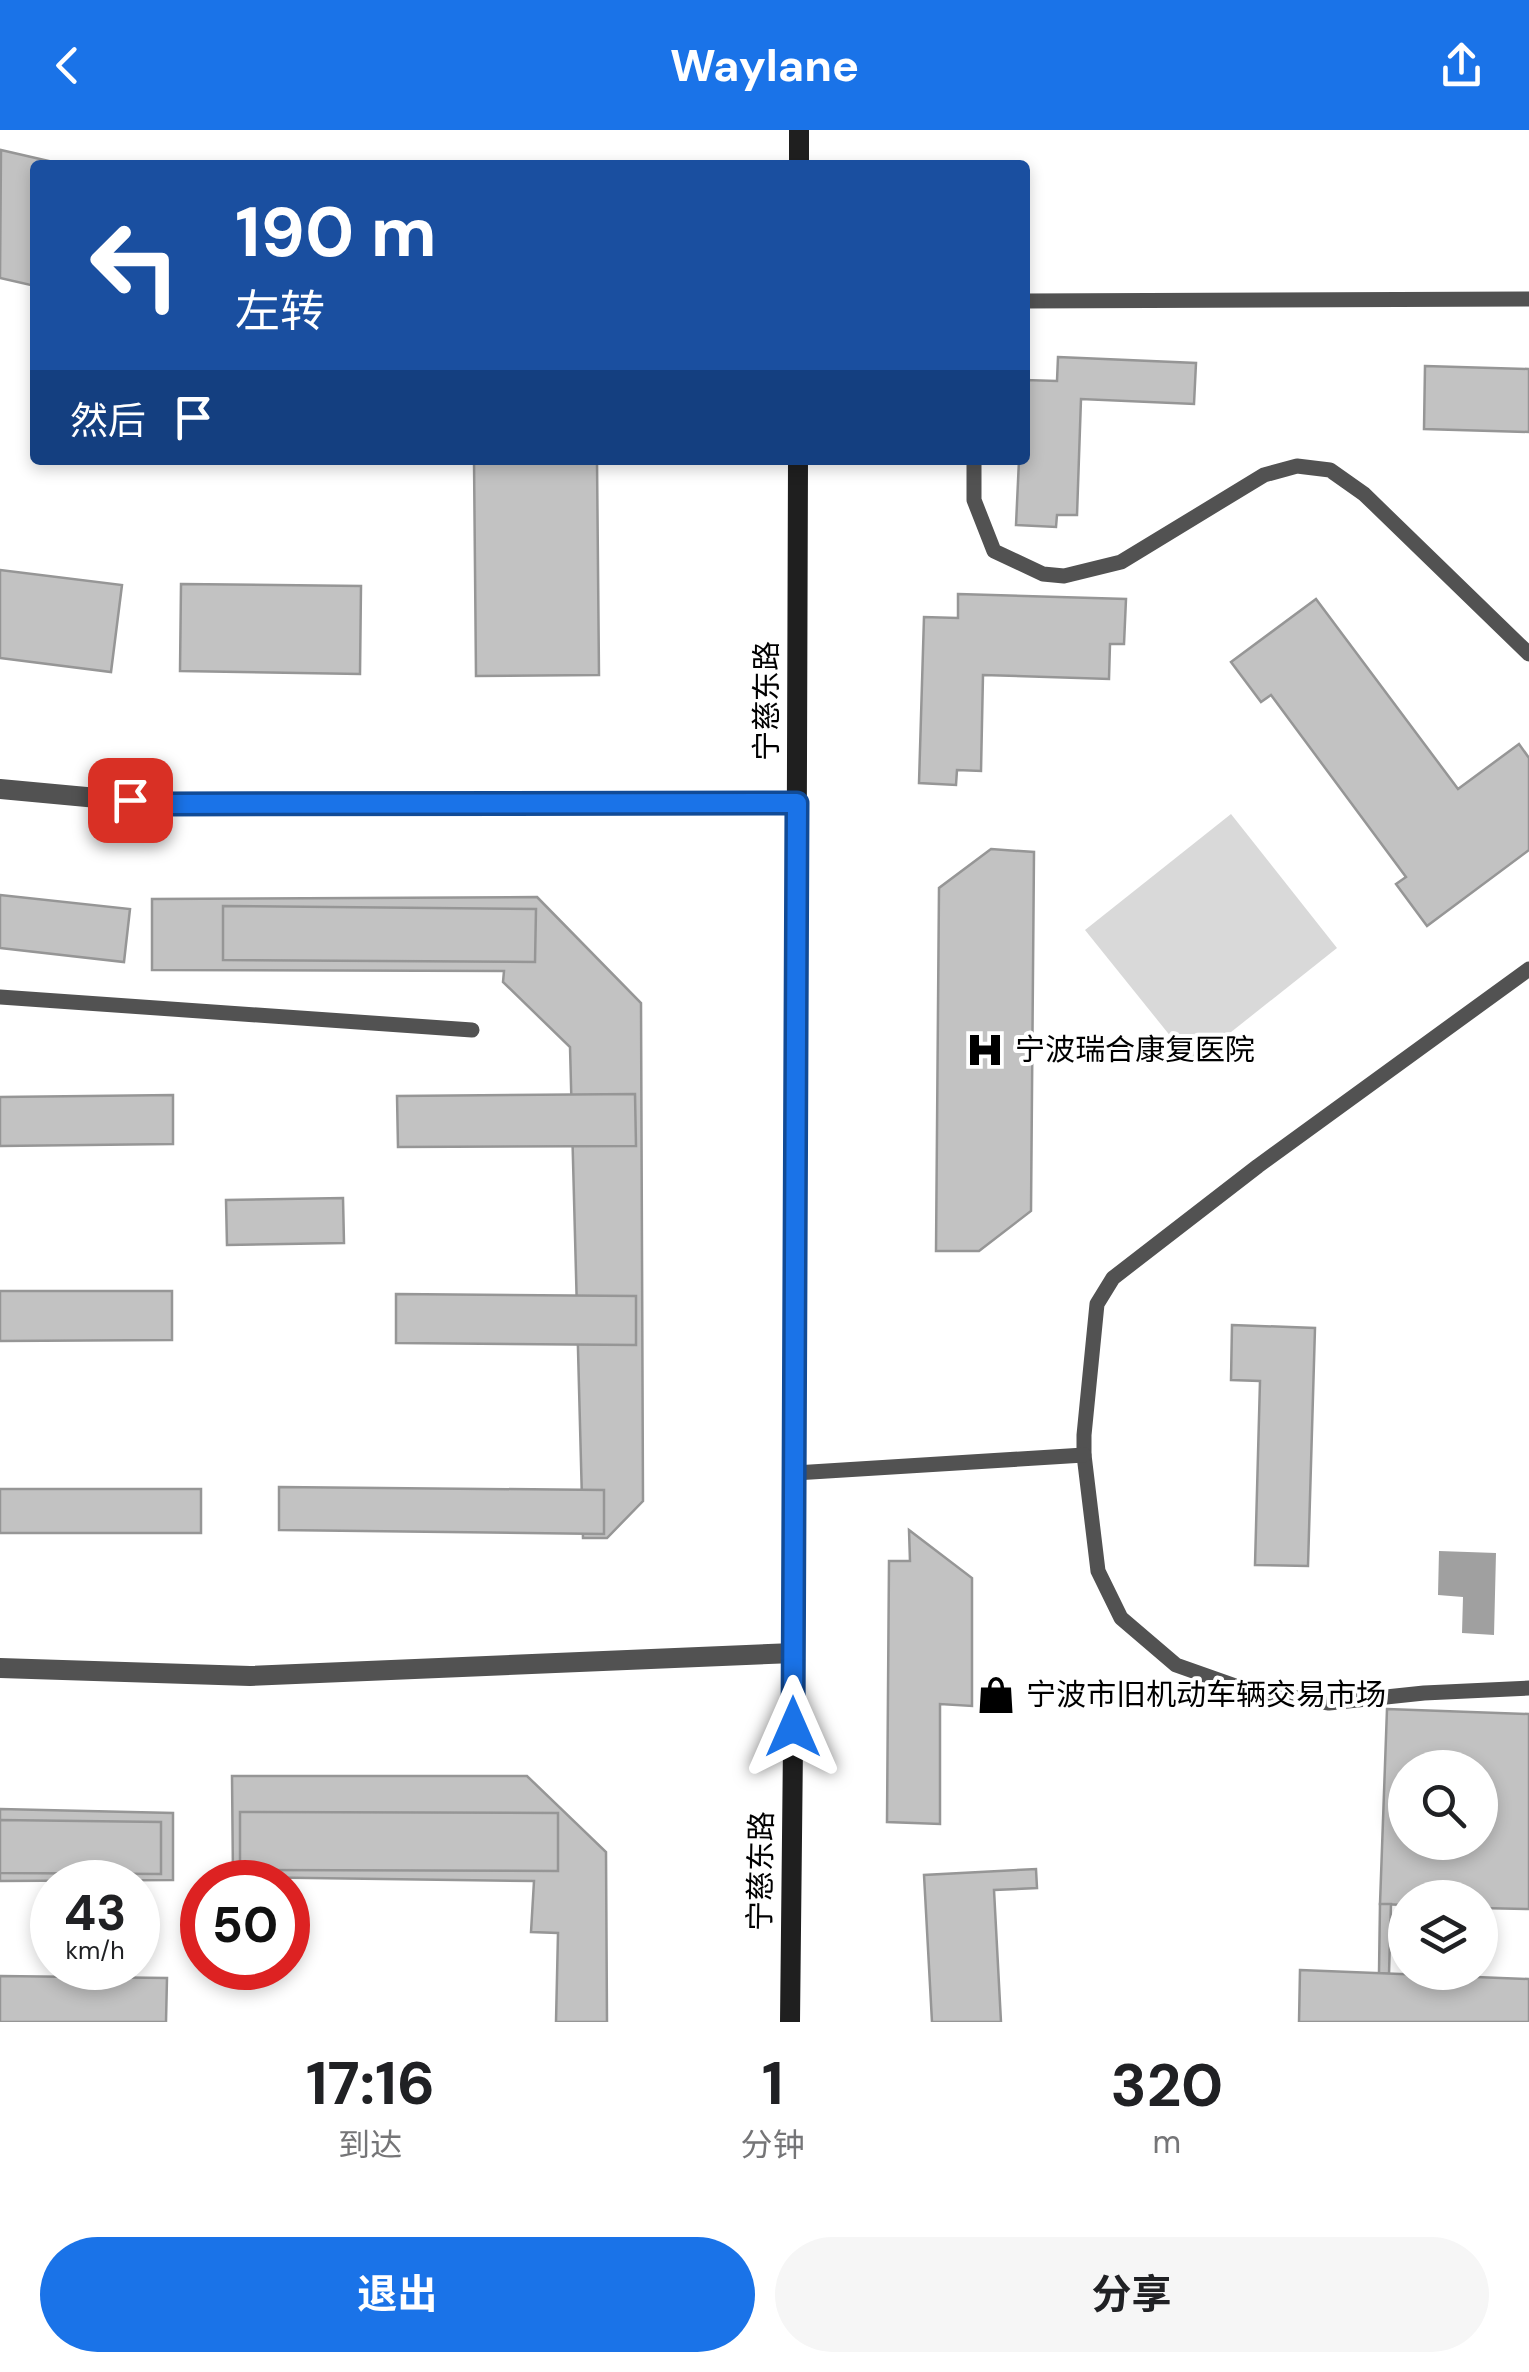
<!DOCTYPE html>
<html lang="zh">
<head>
<meta charset="utf-8">
<style>
  body { margin:0; font-family:"DM Sans","Noto Sans SC",sans-serif; background:#f6f6f6; color:#202124; height:100vh; display:flex; flex-direction:column; font-size:38px; white-space:nowrap }
  * { box-sizing:border-box; margin:0 }
  p { font-size:32px; color:#757577 }
  .icon { flex:none; width:55px; height:55px; fill:none; stroke:currentColor; stroke-width:2; stroke-linecap:round; stroke-linejoin:round }
  .map { position:relative; height:1892px; overflow:hidden }
  .side { display:flex; flex-direction:column; background:#fff; flex:1 }
  .side>* { flex:none }
  .hud { position:absolute; left:30px; top:30px; width:1000px; height:305px; border-radius:10px; box-shadow:0 5px 15px #0003; background:#1a4fa0; color:#fff; overflow:hidden }
  .tools { position:absolute; left:1388px; top:1620px; display:grid; gap:20px }
  .tools a { display:grid; place-items:center; width:110px; height:110px; border-radius:50%; background:#fff; box-shadow:0 5px 15px #0003; font-size:50px }
  .speed { position:absolute; left:30px; top:1730px; display:flex; gap:20px; font-size:50px; font-weight:700; text-align:center }
  .speed>* { display:grid; place-content:center; width:130px; height:130px; border-radius:50%; background:#fff; box-shadow:0 5px 15px #0003; line-height:1 }
  .speed small { font-size:25px; font-weight:400 }
  .speed .limit { border:15px solid #d22; background:#fff; color:#111 }
  .pin { position:absolute; display:grid; place-items:center; width:85px; height:85px; color:#fff; margin:-42px; border-radius:20px; box-shadow:0 5px 15px #0006 }
  .me { position:absolute; width:110px; margin:-55px; rotate:0deg; stroke-linejoin:round; filter:drop-shadow(0 0 8px #0008) }
  .turn { display:flex; align-items:center; gap:35px; height:210px; padding:0 40px; font-size:45px }
  .turn .icon { width:130px; height:130px; stroke-width:2.5 }
  .turn b { display:block; font-size:70px; line-height:85px }
  .then { display:flex; align-items:center; height:95px; padding:0 40px; background:#0003; gap:20px; font-size:38px }
  .eta { display:flex; justify-content:space-evenly; align-items:center; height:170px; text-align:center }
  .eta b { font-size:60px; font-weight:700; line-height:70px }
  .primary-button { display:flex; gap:20px; margin-top:auto; padding:20px 40px }
  .primary-button a { flex:1; height:115px; border-radius:60px; background:#1a73e8; color:#fff; font-size:40px; font-weight:700; line-height:115px; text-align:center }
  .primary-button a+a { background:#f6f6f6; color:#202124 }
  header { display:flex; justify-content:space-between; align-items:center; height:130px; padding:0 40px; background:#1a73e8; color:#fff; font-size:45px; font-weight:700 }
  .map>svg:first-child { display:block }
  .green { fill:#d9d9d9 }
  .water { fill:#a0a0a0 }
  .building { fill:#c2c2c2; stroke:#969696; stroke-width:2.5; fill-rule:evenodd }
  .lines { fill:none; stroke-linecap:round; stroke-linejoin:round }
  .service { stroke:#525252; stroke-width:15 }
  .minor { stroke:#525252; stroke-width:20 }
  .tertiary { stroke:#525252; stroke-width:20 }
  .secondary { stroke:#1f1f1f; stroke-width:20 }
  .route-casing { stroke:#114b97; stroke-width:25 }
  .route { stroke:#1a73e8; stroke-width:18 }
  .labels { text-anchor:middle; stroke-width:8; stroke-linejoin:round; paint-order:stroke }
  .street-label { font-size:30px; fill:#000; stroke:#fff }
  .poi-label { font-size:30px; fill:#000; stroke:#fff; text-anchor:start }
</style>
</head>
<body>
<header><svg class="icon" aria-label="back" viewBox="0 0 24 24"><path d="M15 5l-7 7 7 7"/></svg>Waylane<svg class="icon" aria-label="share" viewBox="0 0 24 24"><path d="M12 15V3M7 8l5-5 5 5M5 13v7h14v-7"/></svg></header>
<div class="map">
<svg width="1529" height="1892" viewBox="0 0 1529 1892">
  <rect width="100%" height="100%" fill="#fff"/>
  <path class="green" d="M1231 684 1337 818 1192 933 1085 800Z"/>
  <path class="water" d="M1439 1421 1496 1423 1494 1505 1462 1503 1463 1467 1438 1465Z"/>
  <g class="building">
    <path d="M1 20 66 35H35V156L0 148Z"/>
    <path d="M1058 227 1196 233 1194 274 1081 269 1077 385H1057L1056 397 1016 395 1019 330H1025V250L1057 251Z"/>
    <path d="M1425 236 1529 239V302L1424 299Z"/>
    <path d="M474 330H597L599 545 476 546Z"/>
    <path d="M0 440 122 455 111 542 0 528Z"/>
    <path d="M181 454 361 456 360 544 180 541Z"/>
    <path d="M958 464 1126 469 1124 514H1110L1109 549 983 545 981 641 957 640 956 655 919 653 924 487 958 488Z"/>
    <path d="M1316 469 1458 659 1519 614 1529 628V720L1427 796 1396 754 1406 747 1271 565 1261 572 1231 532Z"/>
    <path d="M991 719 1034 722 1031 1081 979 1121H936L939 758Z"/>
    <path d="M0 765 130 779 124 832 0 818Z"/>
    <path d="M537 767 641 873 643 1371 607 1408H583L570 917 503 852 504 841 152 840V769Z"/>
    <path d="M223 776 536 779 535 832 223 830Z"/>
    <path d="M635 964 636 1016 398 1017 397 966Z"/>
    <path d="M173 965V1014L0 1016V967Z"/>
    <path d="M343 1068 344 1113 227 1115 226 1070Z"/>
    <path d="M0 1161H172V1210L0 1211Z"/>
    <path d="M396 1164 636 1166V1215L396 1213Z"/>
    <path d="M1232 1195 1315 1198 1308 1436 1255 1435 1260 1251 1231 1250Z"/>
    <path d="M279 1357 604 1360V1404L279 1400Z"/>
    <rect x="0" y="1359" width="201" height="44"/>
    <path d="M909 1400 972 1448V1576L940 1574V1694L887 1692 889 1431H910Z"/>
    <path d="M1387 1579 1529 1584V1779L1480 1778V1768H1405V1775L1380 1774ZM1405 1638H1480V1712H1405Z"/>
    <path d="M232 1646H527L606 1722 607 1892H556L558 1803 531 1802 534 1751 233 1747Z"/>
    <path d="M0 1679 173 1683V1750L0 1751Z"/>
    <path d="M240 1682 558 1683V1741L240 1740Z"/>
    <path d="M0 1690 161 1692V1744L0 1743Z"/>
    <path d="M1036 1739 1037 1758 994 1760 1001 1892H932L924 1745Z"/>
    <path d="M1380 1774H1391L1389 1844 1379 1843Z"/>
    <path d="M1300 1840 1529 1849V1892H1299Z"/>
    <path d="M0 1846 167 1848 166 1892H0Z"/>
  </g>
  <g class="lines">
    <g class="service">
      <path d="M1025 171 1529 169"/>
      <path d="M974 330V370L994 421 1043 444 1064 446 1121 432 1264 345 1297 336 1330 340 1364 364 1529 524"/>
      <path d="M1529 839 1258 1036 1113 1148 1097 1174 1084 1305V1325L1098 1441 1121 1488 1176 1535 1244 1559 1329 1573 1424 1563 1529 1558"/>
      <path d="M0 867 472 900"/>
      <path d="M795 1343 1084 1325"/>
    </g>
    <path class="minor" d="M0 659 162 674 797 673"/>
    <path class="tertiary" d="M0 1538 250 1546 794 1523"/>
    <g class="secondary">
      <path d="M799 35V0"/>
      <path d="M790 1892 794 1523 798 330"/>
    </g>
  </g>
  <g class="lines">
    <g class="route-casing">
      <path id="route" d="M130 670 162 674 797 673 793 1597"/>
    </g>
    <use href="#route" class="route"/>
  </g>
  <defs>
    <g id="hospital-bare" transform="scale(3)"><path d="M-5-5h3v3.5h4V-5h3V5h-3V1.5h-4V5h-3Z" fill="#000" stroke="#fff" stroke-width="2.5" paint-order="stroke"/></g>
    <g id="shop-bare" transform="scale(3)"><path d="M-5-2.5h2.3a2.7 3.5 0 0 1 5.4 0H5L5.5 6h-11ZM-1.5-2.5h3a1.5 2.3 0 0 0-3 0Z" fill="#000" stroke="#fff" stroke-width="2.5" paint-order="stroke"/></g>
  </defs>
  <g fill-rule="evenodd">
    <use href="#hospital-bare" x="985" y="920"/>
    <use href="#shop-bare" x="996" y="1565"/>
  </g>
  <g class="labels">
    <g class="street-label">
      <text transform="translate(767 571) rotate(-90)" y="10">宁慈东路</text>
      <text transform="translate(761 1741) rotate(-89)" y="10">宁慈东路</text>
    </g>
    <g class="poi-label">
      <text x="1015" y="930">宁波瑞合康复医院</text>
      <text x="1026" y="1575">宁波市旧机动车辆交易市场</text>
    </g>
  </g>
</svg>
<div class="tools">
<a><svg class="icon" aria-label="search" viewBox="0 0 24 24"><circle cx="10" cy="10" r="6"/><path d="M15 15l6 6"/></svg></a>
<a><svg class="icon" aria-label="layers" viewBox="0 0 24 24"><path d="M12 4l9 5-9 5-9-5zM3 14l9 5 9-5"/></svg></a>
</div>
<div class="speed"><div>43<small>km/h</small></div><div class="limit">50</div></div>
<div class="pin" style="left:130px;top:670px;background:#d93025"><svg class="icon" aria-label="arrive" viewBox="0 0 24 24"><path d="M6 21V4h12l-3 4 3 4H6"/></svg></div>
<svg class="me" style="left:793px;top:1597px" viewBox="-20 -20 40 40"><path d="M0-17L14 15 0 8-14 15z" fill="#1a73e8" stroke="#fff" stroke-width="4"/></svg>
<div class="hud">
<div class="turn"><svg class="icon" aria-label="left" viewBox="0 0 24 24"><path d="M17 20v-9H6M10 6l-5 5 5 5"/></svg><div><b>190 m</b>左转</div></div>
<div class="then">然后<svg class="icon" aria-label="arrive" viewBox="0 0 24 24"><path d="M6 21V4h12l-3 4 3 4H6"/></svg></div>
</div>
</div>
<section class="side">
<div class="eta">
<div><b>17:16</b><p>到达</p></div>
<div><b>1</b><p>分钟</p></div>
<div><b>320</b><p>m</p></div>
</div>
<div class="primary-button"><a>退出</a><a>分享</a></div>
</section>
</body>
</html>
